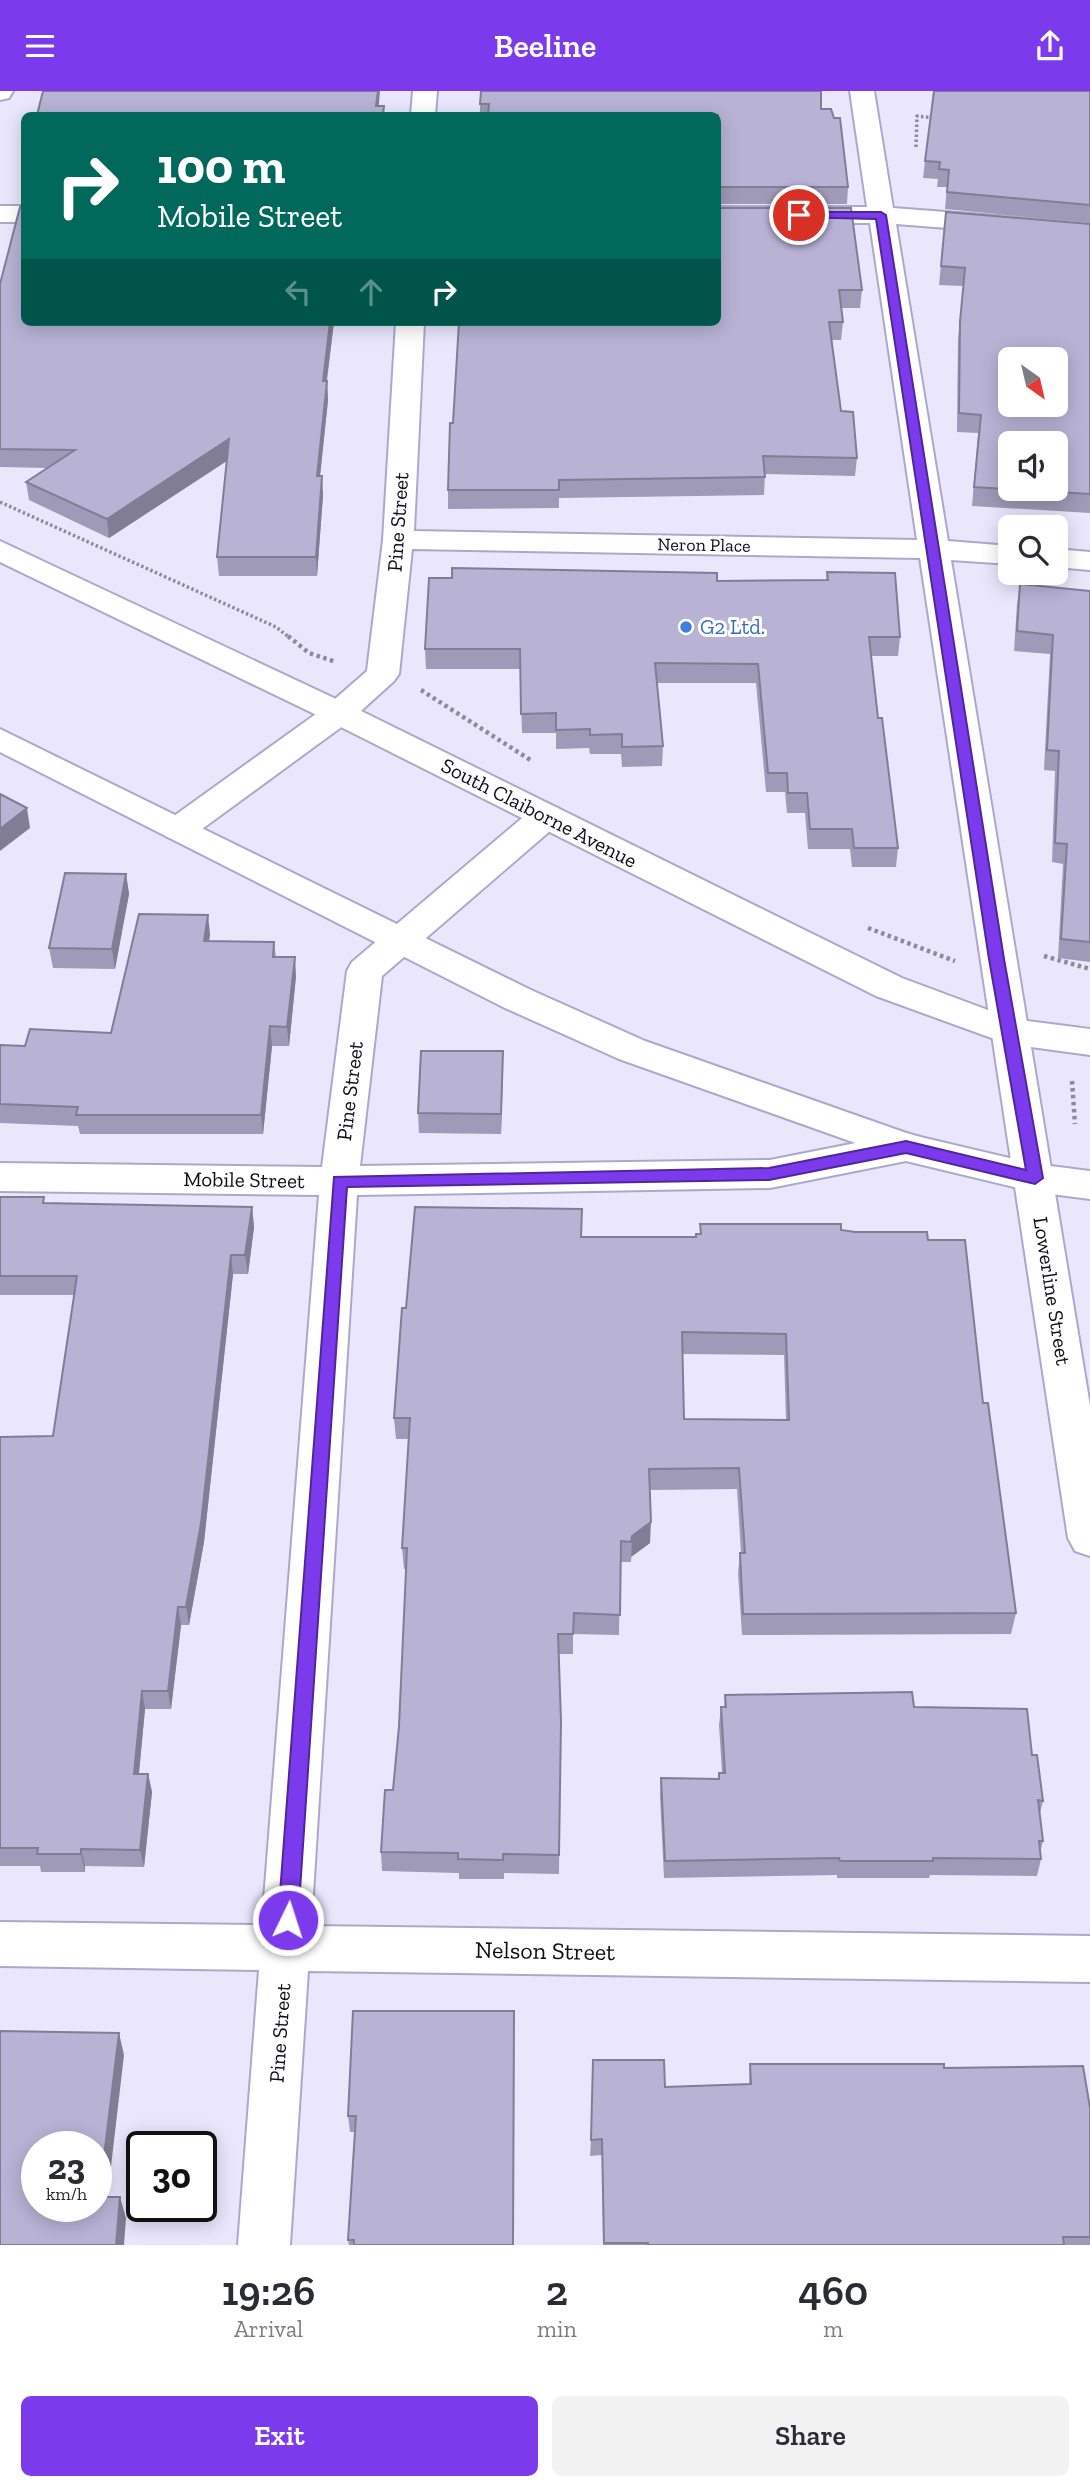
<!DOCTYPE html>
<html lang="en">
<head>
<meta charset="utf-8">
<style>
  body { margin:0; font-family:"Zilla Slab",serif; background:#f2f2f3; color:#2b2b33; height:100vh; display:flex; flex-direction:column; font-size:26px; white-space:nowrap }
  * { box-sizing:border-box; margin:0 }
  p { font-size:23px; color:#7c7c81 }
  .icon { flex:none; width:38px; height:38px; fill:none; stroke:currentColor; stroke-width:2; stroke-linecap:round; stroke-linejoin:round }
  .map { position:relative; height:2154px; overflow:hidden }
  .side { display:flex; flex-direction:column; background:#fff; flex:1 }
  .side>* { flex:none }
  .banner { position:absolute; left:21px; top:21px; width:700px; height:214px; border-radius:10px; box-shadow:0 4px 18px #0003; background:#00695c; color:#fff; overflow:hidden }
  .needle { width:46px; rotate:146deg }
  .fabs { position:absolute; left:998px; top:256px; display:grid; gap:14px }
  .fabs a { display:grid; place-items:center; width:70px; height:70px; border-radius:10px; background:#fff; box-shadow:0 4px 18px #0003; font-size:35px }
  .speed { position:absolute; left:21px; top:2040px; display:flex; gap:14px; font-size:35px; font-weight:700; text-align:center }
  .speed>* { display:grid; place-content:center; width:91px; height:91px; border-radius:50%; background:#fff; box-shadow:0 4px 18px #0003; line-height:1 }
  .speed small { font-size:18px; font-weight:400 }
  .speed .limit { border:4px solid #111; border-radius:10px; background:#fff; color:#111 }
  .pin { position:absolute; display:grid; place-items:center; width:60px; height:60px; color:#fff; margin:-30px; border:4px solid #fff; border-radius:50%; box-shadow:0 2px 7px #0007 }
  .me { position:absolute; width:77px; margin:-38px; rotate:4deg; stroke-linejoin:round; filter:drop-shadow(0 0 5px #0008) }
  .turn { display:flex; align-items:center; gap:24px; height:147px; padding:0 21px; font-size:32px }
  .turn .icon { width:91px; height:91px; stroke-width:2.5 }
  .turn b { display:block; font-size:49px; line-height:60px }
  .lanes { display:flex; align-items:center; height:66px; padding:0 21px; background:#0003; justify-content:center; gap:35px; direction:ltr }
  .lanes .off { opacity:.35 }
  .eta { display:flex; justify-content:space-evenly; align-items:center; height:119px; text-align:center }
  .eta b { font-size:42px; font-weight:600; line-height:49px }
  .action { display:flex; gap:14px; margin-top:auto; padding:14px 21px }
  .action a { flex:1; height:80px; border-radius:10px; background:#7c3aed; color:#fff; font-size:28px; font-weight:600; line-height:80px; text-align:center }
  .action a+a { background:#f2f2f3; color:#2b2b33 }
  header { display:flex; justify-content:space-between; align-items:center; height:91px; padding:0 21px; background:#7c3aed; color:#fff; font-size:32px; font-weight:600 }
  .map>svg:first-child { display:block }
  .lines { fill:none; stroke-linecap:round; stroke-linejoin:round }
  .minor-casing { stroke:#ada8ca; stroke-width:4 }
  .major-casing { stroke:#ada8ca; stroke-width:4 }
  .path-far1 { stroke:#8d8a9c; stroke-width:3.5; stroke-dasharray:2.5 2.5; stroke-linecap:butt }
  .path { stroke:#8d8a9c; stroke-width:4.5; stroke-dasharray:3.5 3.5; stroke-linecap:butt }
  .minor { fill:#fff; fill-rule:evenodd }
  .major { fill:#fff; fill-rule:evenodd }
  .wall { fill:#9e9ab7; fill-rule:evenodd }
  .shaded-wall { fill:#817d95 }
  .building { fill:#b8b3d5; stroke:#817d95; stroke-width:2; fill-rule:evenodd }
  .route { fill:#7c3aed; stroke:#51269a; stroke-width:2 }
  .shop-dot { fill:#3f7fe0; stroke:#fff; stroke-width:2.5 }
  .labels { text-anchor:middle; stroke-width:6; stroke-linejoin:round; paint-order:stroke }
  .far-street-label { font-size:18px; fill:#0f0d19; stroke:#fff }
  .street-label { font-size:21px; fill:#0f0d19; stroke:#fff }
  .shop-label { font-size:21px; fill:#366cbe; stroke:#fff; text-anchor:start }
  .near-street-label { font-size:24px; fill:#0f0d19; stroke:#fff }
</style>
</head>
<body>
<header><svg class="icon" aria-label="menu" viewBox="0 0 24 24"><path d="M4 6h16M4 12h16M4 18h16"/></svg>Beeline<svg class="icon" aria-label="share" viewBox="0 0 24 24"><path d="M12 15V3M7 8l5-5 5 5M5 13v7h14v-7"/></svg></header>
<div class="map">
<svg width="1090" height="2154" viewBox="0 0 1090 2154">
  <rect width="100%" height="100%" fill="#eae7fd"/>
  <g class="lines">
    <g class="minor-casing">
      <g id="minor">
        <path d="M0 0H13L9 7 0 9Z"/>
        <path d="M413 0H437L435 24H411Z"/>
        <path d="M850 0H874L893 117 1090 132V148L896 133 948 450 1010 455V473L951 469 1090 1315V1465L1075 1460 1068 1447 920 467 412 458 399 583 394 590 351 629 191 746 179 749 167 746 162 738 167 730 327 615 367 580 383 449 396 231H424L414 440 917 449 870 132H718V116H867Z"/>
        <rect x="0" y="115" width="24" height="16"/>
        <path d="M1055 458 1090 461V479L1055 476Z"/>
        <path d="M546 714 558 717 563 725 558 733 382 885 360 1075 770 1069 906 1042 920 1046 925 1056 920 1066 906 1070 770 1097 357 1104 311 1835 1090 1845V1891L308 1880 290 2154H238L259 1879 0 1875V1831L262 1834 319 1104 0 1100V1072L322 1076 347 880 352 871 534 717Z"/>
      </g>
    </g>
    <g class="major-casing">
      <g id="major">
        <path d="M0 450 351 615 902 887 1012 928 1090 938V964L1008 953 876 905 327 629 0 471Z"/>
        <path d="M0 638 531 899 645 950 912 1044 1035 1073 1090 1080V1108L1035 1101 906 1070 619 968 505 917 0 661Z"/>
      </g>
    </g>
    <g class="path-far1">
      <path d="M916 56 917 25 935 27"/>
      <path d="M0 411 276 536 290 547"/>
    </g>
    <g class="path">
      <path d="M288 545 309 562 336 571"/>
      <path d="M421 599 532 670"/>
      <path d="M868 837 955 870"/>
      <path d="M1044 865 1090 878"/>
      <path d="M1072 990 1075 1033"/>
    </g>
    <use href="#minor" class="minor"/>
    <use href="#major" class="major"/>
  </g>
  <g class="wall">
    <path d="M1090 0V132L945 118 947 96H937L938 88 923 87 925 70Z"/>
    <path d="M480 13 821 18 848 96 847 113H718V116L862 199 860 217H841L843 231 841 249H832L841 320 857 367 855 385 765 383 764 404 559 407V417L448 418V399L453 332 718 231V24H480Z"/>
    <path d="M946 121 1090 133V422L972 415 978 342 957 341 958 249 963 195 939 194Z"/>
    <path d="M0 193 24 231H334L327 290 328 309 320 385 323 404 317 485H219L217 466 227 370 109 447 29 409 26 391 47 377 0 376Z"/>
    <path d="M827 481 900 546 898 565H871L878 627 898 757 896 776H852L850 758H808L805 722H787L785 701H766L756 592H657L663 655 662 675 622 676 621 663H590L589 657 556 658V642H522L520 578H426L425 558 717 490 826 489Z"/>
    <path d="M1020 493 1090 500V871L1058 867 1063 773 1052 771 1055 680 1044 679 1050 563 1014 560 1017 513Z"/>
    <path d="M126 783 129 803 115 878 53 877 49 857Z"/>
    <path d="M210 843 209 850 274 851 276 866 296 885 289 955H272L263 1043H80L78 1035 0 1032V954L25 955 111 942Z"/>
    <path d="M503 960 501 1043 419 1042 418 1022Z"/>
    <path d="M0 1106 45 1112 252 1116 254 1136 248 1183H233L204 1451 189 1534H181L171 1618H145L139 1683H148L152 1701 144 1776 85 1775V1781H41L40 1775H0V1346L53 1345 74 1204H0Z"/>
    <path d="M700 1133 841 1139 928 1149 983 1312 1016 1522 1011 1543 742 1544 738 1482 740 1462H741L737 1398 650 1399V1452L631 1466V1471H620L619 1544 573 1543V1563H559L561 1630 559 1783 504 1782V1788H459V1782L382 1780 381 1761 393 1699 399 1635 406 1478H404L402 1457 409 1348H396L394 1327 406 1217 696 1146 700 1143ZM682 1263 784 1264 786 1329 684 1328Z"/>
    <path d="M725 1604 914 1616 1032 1664 1043 1710 1040 1722 1043 1750 1040 1762 1041 1768 1037 1785 930 1784 929 1787H837V1784L664 1787 660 1705 661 1687 718 1688 719 1682H722L719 1634 721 1616H724Z"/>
    <path d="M353 1920 513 2154H349L348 2149 355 2041H350L348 2025Z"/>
    <path d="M750 1973 944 1977 1090 2017V2154H603L602 2064 590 2065 591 2049 665 1996 749 1993Z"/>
  </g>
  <g class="shaded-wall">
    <path d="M378 0H380L378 24 376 15Z"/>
    <path d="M330 231H334L324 309 323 290Z"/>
    <path d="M327 290 328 309 318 404 317 385Z"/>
    <path d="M229 348 231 367 109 447 107 428Z"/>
    <path d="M322 385 323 404 317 485 316 466Z"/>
    <path d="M27 717 30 737 0 760V738Z"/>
    <path d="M126 783 129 803 115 878 112 858Z"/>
    <path d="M208 824 210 843 206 869 204 850Z"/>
    <path d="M295 866 296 885 289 955 287 936Z"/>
    <path d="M270 935 272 955 263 1043 261 1024Z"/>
    <path d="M503 960V980L501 1043V1023Z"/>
    <path d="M252 1116 254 1136 248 1183 245 1164Z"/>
    <path d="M231 1164 233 1183 204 1451 189 1534 186 1516Z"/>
    <path d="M651 1431 650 1452 631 1466V1471L632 1445Z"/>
    <path d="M178 1516 181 1534 171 1618 168 1600Z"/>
    <path d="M142 1600 145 1618 137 1701 134 1683Z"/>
    <path d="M148 1683 152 1701 144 1776 140 1759Z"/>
    <path d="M81 1758 85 1775V1781L81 1763Z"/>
    <path d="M119 1942 124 1964 105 2127 99 2106Z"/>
    <path d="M120 2106 126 2127 124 2154H116Z"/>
  </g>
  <g class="building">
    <path d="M43 0H378L376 15H384L383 24H37Z"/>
    <path d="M481 0H821V18H831L834 27H840L848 96H719L718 105V24H488L489 13H480Z"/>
    <path d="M934 0H1090V114L947 101 949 79 939 78 940 71 925 70Z"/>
    <path d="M24 111V231H330L323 290H327L317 385H322L316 466H217L229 348 107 428 26 391 75 359 0 358V193L20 116 24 113Z"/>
    <path d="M718 116 719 117H851L862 199H839L843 231H829L841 320 853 321 857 367 763 365 765 386 559 389V399H448L450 332H453L459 231H718Z"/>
    <path d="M946 121 1090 133V403L974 396 981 324 959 322 960 231 965 177 941 175ZM1010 268H1055V313H1010ZM1010 352H1055V397H1010Z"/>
    <path d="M452 477 717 482V490L828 489 827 481 895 482 900 546H869L878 627H882L898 757H854L852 738H810L807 702H788L787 682H768L758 573 655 572 663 655 622 656V643L590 644V638L556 639V622L521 623 520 558H425L429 487H452Z"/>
    <path d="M1020 493 1090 500V851L1061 848 1067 753 1055 752 1059 660 1047 659 1053 544 1017 540Z"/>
    <path d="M0 703 27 717 0 738Z"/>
    <path d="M65 782 126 783 112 858 49 857Z"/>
    <path d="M139 823 208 824 204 850 274 851 273 866H295L287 936 270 935 261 1024H76L78 1016 0 1013V954L25 955 30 938 111 942Z"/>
    <path d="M421 960H503L501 1023 418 1022Z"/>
    <path d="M0 1106H44L43 1112 252 1116 245 1164H231L201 1432 186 1516H178L168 1600H142L134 1683H148L140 1759 81 1758V1763H37L38 1757H0V1346L53 1345 77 1185H0Z"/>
    <path d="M415 1116 582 1118 581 1146H696V1143H701L700 1133H841V1139L855 1141H927L928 1149H965L983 1312H988L1016 1522 743 1523 740 1462H745L739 1377 649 1378 651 1431 632 1445 631 1451 621 1450 620 1524 574 1522 573 1543H558L561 1630 559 1764 503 1763V1769L458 1768V1762L381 1761 385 1699H393L399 1635 407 1457H402L410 1327H394L402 1217H406ZM682 1241 786 1243 789 1329 684 1328Z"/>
    <path d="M912 1601 914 1616 1027 1618 1032 1664H1037L1043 1710 1038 1709 1043 1750H1039L1041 1768 933 1767V1770H840L839 1767 665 1770 661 1687 719 1688V1682H725L721 1616H726L725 1604Z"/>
    <path d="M353 1920H514L513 2154H354V2149H348L356 2025H348Z"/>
    <path d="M0 1940 119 1942 99 2106H120L116 2154H0ZM37 2056H96V2116H37Z"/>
    <path d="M593 1969H664L665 1996 751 1993 750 1973H944V1977L1083 1975 1090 2017V2146H1063L1064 2154H648V2152H604L602 2048 591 2049Z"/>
  </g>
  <path class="route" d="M799 121H881L886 124 1004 868 1043 1087 1035 1093 906 1062 769 1089 347 1096 298 1829 295 1835 288 1838 281 1835 278 1829 334 1086 769 1077 906 1050 1026 1079 989 868 876 128 795 126 794 124Z"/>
  <circle class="shop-dot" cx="686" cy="536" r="7"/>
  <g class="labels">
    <g class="far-street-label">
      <text transform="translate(704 454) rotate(1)" y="6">Neron Place</text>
    </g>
    <g class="street-label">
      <text transform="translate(398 431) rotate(-86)" y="7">Pine Street</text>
      <text transform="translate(539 722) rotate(27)" y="7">South Claiborne Avenue</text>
      <text transform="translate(350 1000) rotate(-83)" y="7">Pine Street</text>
      <text transform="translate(244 1089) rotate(1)" y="7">Mobile Street</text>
      <text transform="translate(1052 1200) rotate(81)" y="7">Lowerline Street</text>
      <text transform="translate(280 1942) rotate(-86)" y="7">Pine Street</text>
    </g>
    <g class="shop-label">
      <text x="700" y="543">G2 Ltd.</text>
    </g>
    <g class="near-street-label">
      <text transform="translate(545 1860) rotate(1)" y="8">Nelson Street</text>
    </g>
  </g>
</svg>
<div class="fabs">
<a><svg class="needle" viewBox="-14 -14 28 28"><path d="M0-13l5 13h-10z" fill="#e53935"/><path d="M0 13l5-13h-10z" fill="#7c7c81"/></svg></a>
<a><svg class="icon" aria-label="sound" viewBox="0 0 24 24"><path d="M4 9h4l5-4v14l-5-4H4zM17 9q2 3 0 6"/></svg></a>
<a><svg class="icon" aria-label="search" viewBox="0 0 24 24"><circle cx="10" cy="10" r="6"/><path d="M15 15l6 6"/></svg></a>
</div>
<div class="speed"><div>23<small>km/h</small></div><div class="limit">30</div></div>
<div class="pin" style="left:799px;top:124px;background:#d93025"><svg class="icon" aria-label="arrive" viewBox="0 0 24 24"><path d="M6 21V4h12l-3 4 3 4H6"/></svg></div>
<svg class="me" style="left:288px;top:1829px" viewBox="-20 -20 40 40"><circle r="17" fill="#7c3aed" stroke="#fff" stroke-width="3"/><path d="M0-11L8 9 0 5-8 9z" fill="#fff"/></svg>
<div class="banner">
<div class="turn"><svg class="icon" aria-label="right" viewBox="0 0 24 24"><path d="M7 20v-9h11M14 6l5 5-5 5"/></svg><div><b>100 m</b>Mobile Street</div></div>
<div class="lanes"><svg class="icon off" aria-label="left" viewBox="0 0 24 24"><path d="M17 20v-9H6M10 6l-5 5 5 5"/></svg><svg class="icon off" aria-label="ahead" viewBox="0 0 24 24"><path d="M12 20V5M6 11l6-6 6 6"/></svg><svg class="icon" aria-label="right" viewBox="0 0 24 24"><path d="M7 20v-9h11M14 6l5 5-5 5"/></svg></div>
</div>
</div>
<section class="side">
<div class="eta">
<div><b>19:26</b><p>Arrival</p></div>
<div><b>2</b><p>min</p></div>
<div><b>460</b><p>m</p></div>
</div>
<div class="action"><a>Exit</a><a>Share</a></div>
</section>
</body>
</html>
